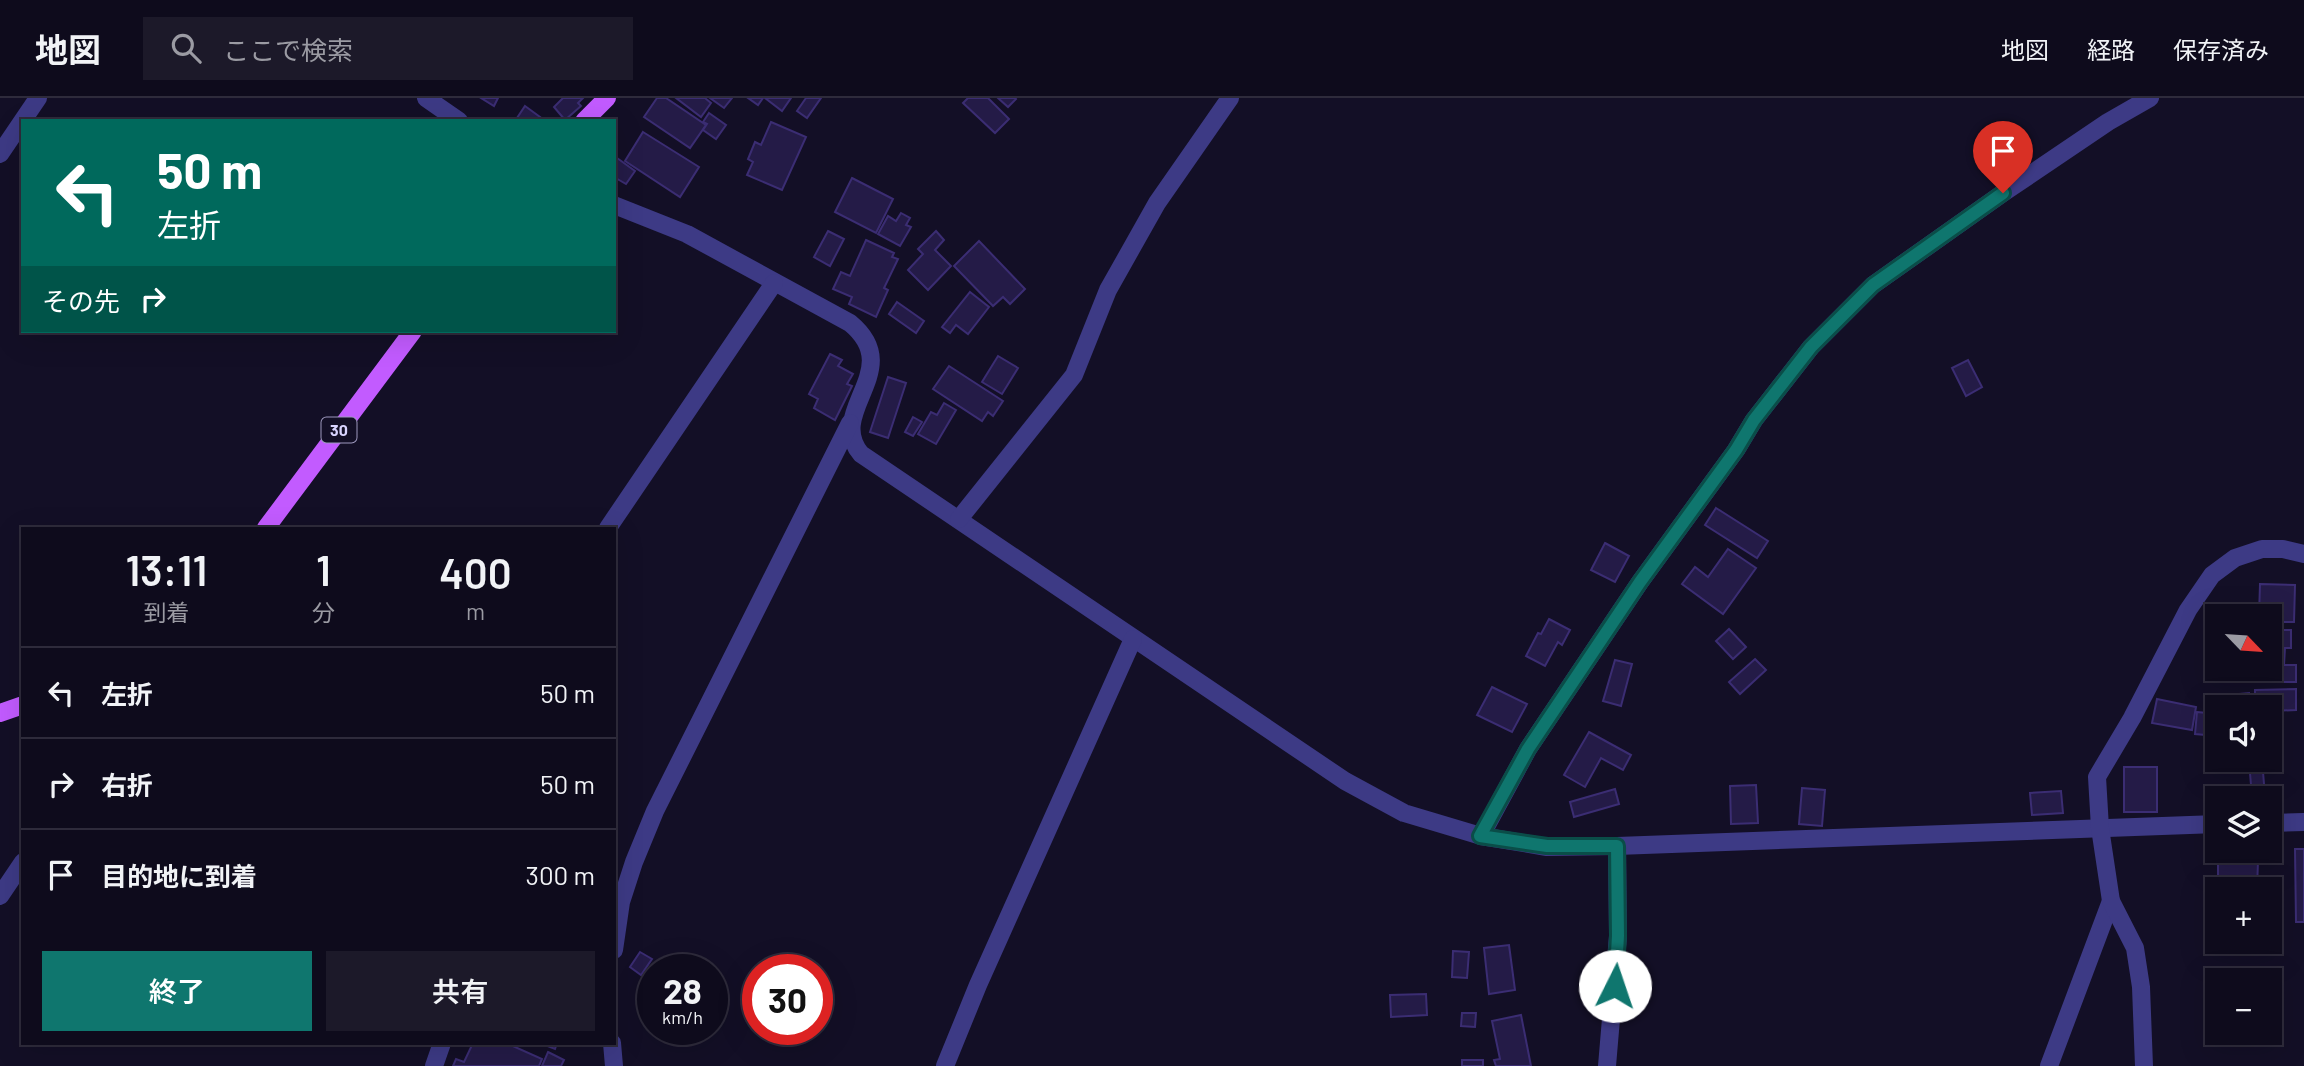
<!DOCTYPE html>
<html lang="ja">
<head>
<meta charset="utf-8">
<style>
  body { margin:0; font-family:Barlow,"Noto Sans JP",sans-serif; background:#1c1929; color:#f1f3f6; height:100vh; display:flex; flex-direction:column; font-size:26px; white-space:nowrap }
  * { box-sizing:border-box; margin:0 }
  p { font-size:23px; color:#9b9ba3 }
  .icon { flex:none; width:38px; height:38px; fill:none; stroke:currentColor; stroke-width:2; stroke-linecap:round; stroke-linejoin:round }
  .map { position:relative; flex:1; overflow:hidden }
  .details { position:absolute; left:21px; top:429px; width:595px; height:518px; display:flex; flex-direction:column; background:#0e0b1c; border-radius:0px; box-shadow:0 7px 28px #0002,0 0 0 2px #2e2b3b }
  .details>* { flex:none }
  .banner { position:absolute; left:21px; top:21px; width:595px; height:214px; border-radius:0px; box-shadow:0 7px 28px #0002,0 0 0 2px #2e2b3b; background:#00695c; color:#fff; overflow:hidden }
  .needle { width:46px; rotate:115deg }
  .fabs { position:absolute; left:2205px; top:506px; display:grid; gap:14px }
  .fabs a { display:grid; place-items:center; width:77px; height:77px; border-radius:0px; background:#0e0b1c; box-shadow:0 7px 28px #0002,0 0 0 2px #2e2b3b; font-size:35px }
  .speed { position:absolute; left:637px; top:856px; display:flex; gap:14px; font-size:35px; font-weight:700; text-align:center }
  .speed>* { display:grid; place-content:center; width:91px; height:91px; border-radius:50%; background:#0e0b1c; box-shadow:0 7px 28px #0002,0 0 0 2px #2e2b3b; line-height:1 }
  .speed small { font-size:18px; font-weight:400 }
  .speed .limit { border:10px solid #d22; background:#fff; color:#111 }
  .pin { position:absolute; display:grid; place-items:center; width:60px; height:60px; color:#fff; margin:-72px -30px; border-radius:50% 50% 50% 0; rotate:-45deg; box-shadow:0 0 7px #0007 }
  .pin .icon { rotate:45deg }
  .me { position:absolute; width:77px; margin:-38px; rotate:4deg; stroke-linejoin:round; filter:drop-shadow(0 0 5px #0008) }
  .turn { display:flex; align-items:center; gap:24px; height:147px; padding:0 21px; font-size:32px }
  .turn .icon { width:91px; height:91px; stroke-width:2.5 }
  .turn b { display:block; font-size:49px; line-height:60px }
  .then { display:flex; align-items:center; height:66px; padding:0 21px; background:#0003; gap:14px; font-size:26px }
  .eta { display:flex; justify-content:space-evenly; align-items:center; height:119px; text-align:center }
  .eta b { font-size:42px; font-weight:600; line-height:49px }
  .primary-button { display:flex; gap:14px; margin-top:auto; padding:14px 21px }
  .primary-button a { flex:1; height:80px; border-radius:0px; background:#0f766e; color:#fff; font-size:28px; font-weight:600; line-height:80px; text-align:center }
  .primary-button a+a { background:#1c1929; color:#f1f3f6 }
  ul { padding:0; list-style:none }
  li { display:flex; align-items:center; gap:21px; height:91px; padding:0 21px; border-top:2px solid #2e2b3b }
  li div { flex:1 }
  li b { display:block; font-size:26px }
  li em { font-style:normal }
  header { display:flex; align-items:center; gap:42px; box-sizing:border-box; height:98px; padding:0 35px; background:#0e0b1c; border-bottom:2px solid #2e2b3b }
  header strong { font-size:33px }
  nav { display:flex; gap:38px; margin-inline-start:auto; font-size:24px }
  .search { width:490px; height:63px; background:#1c1929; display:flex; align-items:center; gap:18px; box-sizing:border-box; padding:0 24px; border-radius:0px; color:#9b9ba3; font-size:26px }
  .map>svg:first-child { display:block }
  .building { fill:#241b47; stroke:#3b2d73; stroke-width:2 }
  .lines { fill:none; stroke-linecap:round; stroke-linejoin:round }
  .minor { stroke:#3d3a85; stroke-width:18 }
  .major { stroke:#c25bff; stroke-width:18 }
  .route-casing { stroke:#0a4d48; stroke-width:18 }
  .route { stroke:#0f766e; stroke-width:12 }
  .labels { text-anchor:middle; stroke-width:7; stroke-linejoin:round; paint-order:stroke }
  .shield { fill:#130f26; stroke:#9e99be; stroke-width:2 }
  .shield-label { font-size:16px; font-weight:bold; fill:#d9d4ff }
</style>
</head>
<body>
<header>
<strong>地図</strong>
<div class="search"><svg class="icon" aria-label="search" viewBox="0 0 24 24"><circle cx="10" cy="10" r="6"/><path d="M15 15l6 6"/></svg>ここで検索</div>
<nav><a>地図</a><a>経路</a><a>保存済み</a></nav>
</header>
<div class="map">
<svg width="2304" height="968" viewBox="0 0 2304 968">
  <rect width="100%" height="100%" fill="#130f26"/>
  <g class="building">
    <path d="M481 0H498L494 8Z"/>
    <path d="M563 0H583L578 5 581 8 565 22 554 9Z"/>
    <path d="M657 0H666L706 27 690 50 644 19Z"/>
    <path d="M676 0H705L711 5 701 19Z"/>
    <path d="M710 0H732L724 10Z"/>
    <path d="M748 0H763L758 7Z"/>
    <path d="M765 0H791L782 13Z"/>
    <path d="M806 0H821L807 20 797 13Z"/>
    <path d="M968 0H988L1009 21 995 35 963 5Z"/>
    <path d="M998 0H1015L1016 1 1008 9Z"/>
    <path d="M525 8 540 19 537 23H515Z"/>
    <path d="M709 15 726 27 716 41 703 32 707 26 703 24Z"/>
    <path d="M771 24 806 39 782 92 747 77 753 64 748 61 755 44 761 47Z"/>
    <path d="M643 34 699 69 680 99 625 63Z"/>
    <path d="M617 60 635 73 626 86 614 79V63Z"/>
    <path d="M852 80 893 101 876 135 835 114Z"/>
    <path d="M901 115 910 120 906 127 911 129 900 148 878 136 888 118 896 123Z"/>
    <path d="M828 133 844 141 830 168 814 159Z"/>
    <path d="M936 133 944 142 935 152 951 168 928 192 908 172 923 156 918 151Z"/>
    <path d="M866 142 894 155 892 159 898 161 884 190 888 192 876 219 849 206 852 199 833 191 841 174 850 178Z"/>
    <path d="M979 143 1025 191 1010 206 1003 199 993 208 954 168Z"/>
    <path d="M970 194 989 209 968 236 956 227 950 235 942 229Z"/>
    <path d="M897 204 924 223 916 235 889 216Z"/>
    <path d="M830 256 842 262 838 268 853 276 847 286 852 288 835 322 814 310 818 301 809 296Z"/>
    <path d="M998 258 1018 270 1002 296 982 284Z"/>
    <path d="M1968 262 1982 289 1966 298 1952 270Z"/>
    <path d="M949 268 1003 303 993 318 988 314 982 323 933 291Z"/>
    <path d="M888 279 906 285 888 340 870 334Z"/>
    <path d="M944 305 956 312 936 346 918 336 931 314 937 317Z"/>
    <path d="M913 319 922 324 913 338 905 334Z"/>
    <path d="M1716 410 1768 443 1757 460 1705 427Z"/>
    <path d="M1605 445 1629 458 1615 484 1591 472Z"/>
    <path d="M1728 451 1756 470 1723 516 1682 486 1695 469 1708 479Z"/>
    <path d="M2260 486 2295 487 2294 524H2270V518H2259Z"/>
    <path d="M1549 521 1570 532 1562 547 1558 544 1545 568 1526 558 1538 535 1541 536Z"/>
    <path d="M1729 531 1746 549 1733 561 1716 543Z"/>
    <path d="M2270 532H2291V550H2285L2284 567H2296V584H2261V570H2270Z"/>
    <path d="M1755 561 1766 572 1740 596 1729 584Z"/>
    <path d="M1615 562 1632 566 1621 608 1603 603Z"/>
    <path d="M1492 589 1527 606 1512 634 1477 617Z"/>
    <path d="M2296 591V612L2270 613V609H2255V592Z"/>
    <path d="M2249 595 2250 609H2241L2240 596Z"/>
    <path d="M2157 601 2196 609 2192 632 2152 625Z"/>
    <path d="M2197 614 2217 616V638L2195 636Z"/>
    <path d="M1589 634 1631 657 1623 672 1601 660 1585 689 1564 677Z"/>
    <rect x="2124" y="669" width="33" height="45"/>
    <path d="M2263 674 2265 698 2252 699 2250 675Z"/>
    <path d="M1756 687 1758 725 1731 726 1730 688Z"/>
    <path d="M1802 690 1825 692 1822 728 1799 726Z"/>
    <path d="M1615 691 1619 706 1574 719 1570 704Z"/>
    <path d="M2061 693 2063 715 2032 717 2030 695Z"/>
    <path d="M2295 751H2304V824H2296Z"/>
    <path d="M2218 763H2258L2257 791H2218Z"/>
    <path d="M2223 844H2252V851L2223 850Z"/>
    <path d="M1509 847 1515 892 1489 896 1484 850Z"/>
    <path d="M1453 853 1469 854 1467 880 1452 879Z"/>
    <path d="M640 854 652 861 641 877 630 869Z"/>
    <path d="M2247 871 2249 882H2228L2227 873Z"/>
    <path d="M1426 896 1427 917 1391 919 1390 897Z"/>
    <path d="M1462 915H1476L1475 929 1461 928Z"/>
    <path d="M1521 917 1531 968H1496L1494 962 1500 961 1492 923Z"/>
    <rect x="2229" y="934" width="30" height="14"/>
    <path d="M473 945H506L542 961 539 968H453L456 961 464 964Z"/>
    <path d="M540 945H557L555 951Z"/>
    <path d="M548 954 564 962 561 968H542Z"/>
    <rect x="1462" y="962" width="21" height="6"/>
  </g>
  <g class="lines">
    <g class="minor">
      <path d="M426 0 459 23"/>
      <path d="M0 56 38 0"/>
      <path d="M614 107 687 136 850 225C907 272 825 313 861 356L1345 683 1404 715 1481 738 1547 749 1617 748 2217 726"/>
      <path d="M959 421 1074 277 1108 192 1157 105 1230 0"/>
      <path d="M608 430 774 185"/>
      <path d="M2270 725 2304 724"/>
      <path d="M1481 738 1528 651 1640 484 1736 352 1754 322 1811 249 1873 187 2003 95 2108 24 2150 0"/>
      <path d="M0 798 23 764"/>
      <path d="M614 852 621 804 634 764 655 713 850 325"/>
      <path d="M612 945 614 968"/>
      <path d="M434 968 442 945"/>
      <path d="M945 968 978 887 1133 541"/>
      <path d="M1607 968 1618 838 1617 748"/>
      <path d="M2049 968 2111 803"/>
      <path d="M2144 968 2141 889 2135 850 2111 803 2100 730 2097 679 2132 620 2188 512 2212 477 2235 460 2262 451H2283L2304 456"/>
    </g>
    <g class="major">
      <path d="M584 23 607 0"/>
      <path d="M266 430 413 233"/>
      <path d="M0 615 23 607"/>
    </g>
  </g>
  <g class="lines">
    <g class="route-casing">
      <path id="route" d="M1615 888 1618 838 1617 748H1547L1480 738 1528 651 1640 484 1736 352 1754 322 1811 249 1873 187 2003 95"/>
    </g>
    <use href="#route" class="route"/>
  </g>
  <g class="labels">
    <rect class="shield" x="321.5" y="319.5" width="35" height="25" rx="5"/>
    <g class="shield-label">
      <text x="339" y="338">30</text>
    </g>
  </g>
</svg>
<div class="fabs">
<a><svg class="needle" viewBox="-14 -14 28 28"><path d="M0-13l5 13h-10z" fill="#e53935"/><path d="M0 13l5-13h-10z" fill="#9b9ba3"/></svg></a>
<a><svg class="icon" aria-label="sound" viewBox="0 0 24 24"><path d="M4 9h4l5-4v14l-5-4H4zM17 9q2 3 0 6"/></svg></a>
<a><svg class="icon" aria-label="layers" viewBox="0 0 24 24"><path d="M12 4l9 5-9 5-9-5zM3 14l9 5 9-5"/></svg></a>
<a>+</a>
<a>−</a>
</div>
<div class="speed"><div>28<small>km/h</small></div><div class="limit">30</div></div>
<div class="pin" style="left:2003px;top:95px;background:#d93025"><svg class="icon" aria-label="arrive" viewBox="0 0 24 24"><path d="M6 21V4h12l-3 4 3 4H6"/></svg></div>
<svg class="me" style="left:1615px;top:888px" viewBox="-20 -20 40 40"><circle r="19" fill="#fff"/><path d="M0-13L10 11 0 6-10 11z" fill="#0f766e"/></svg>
<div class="banner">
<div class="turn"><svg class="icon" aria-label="left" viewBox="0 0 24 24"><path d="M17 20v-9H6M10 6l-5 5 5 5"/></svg><div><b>50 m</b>左折</div></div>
<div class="then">その先<svg class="icon" aria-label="right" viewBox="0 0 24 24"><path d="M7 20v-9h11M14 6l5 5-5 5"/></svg></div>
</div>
<section class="details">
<div class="eta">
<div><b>13:11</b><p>到着</p></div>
<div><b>1</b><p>分</p></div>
<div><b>400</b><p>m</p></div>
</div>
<ul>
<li><svg class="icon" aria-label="left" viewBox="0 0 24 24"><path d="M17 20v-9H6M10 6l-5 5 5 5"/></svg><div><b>左折</b></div><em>50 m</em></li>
<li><svg class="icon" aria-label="right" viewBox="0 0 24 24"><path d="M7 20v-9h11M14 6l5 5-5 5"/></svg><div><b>右折</b></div><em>50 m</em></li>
<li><svg class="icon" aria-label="arrive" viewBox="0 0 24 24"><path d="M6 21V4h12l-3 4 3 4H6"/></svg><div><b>目的地に到着</b></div><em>300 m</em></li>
</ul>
<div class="primary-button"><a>終了</a><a>共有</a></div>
</section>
</div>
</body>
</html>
